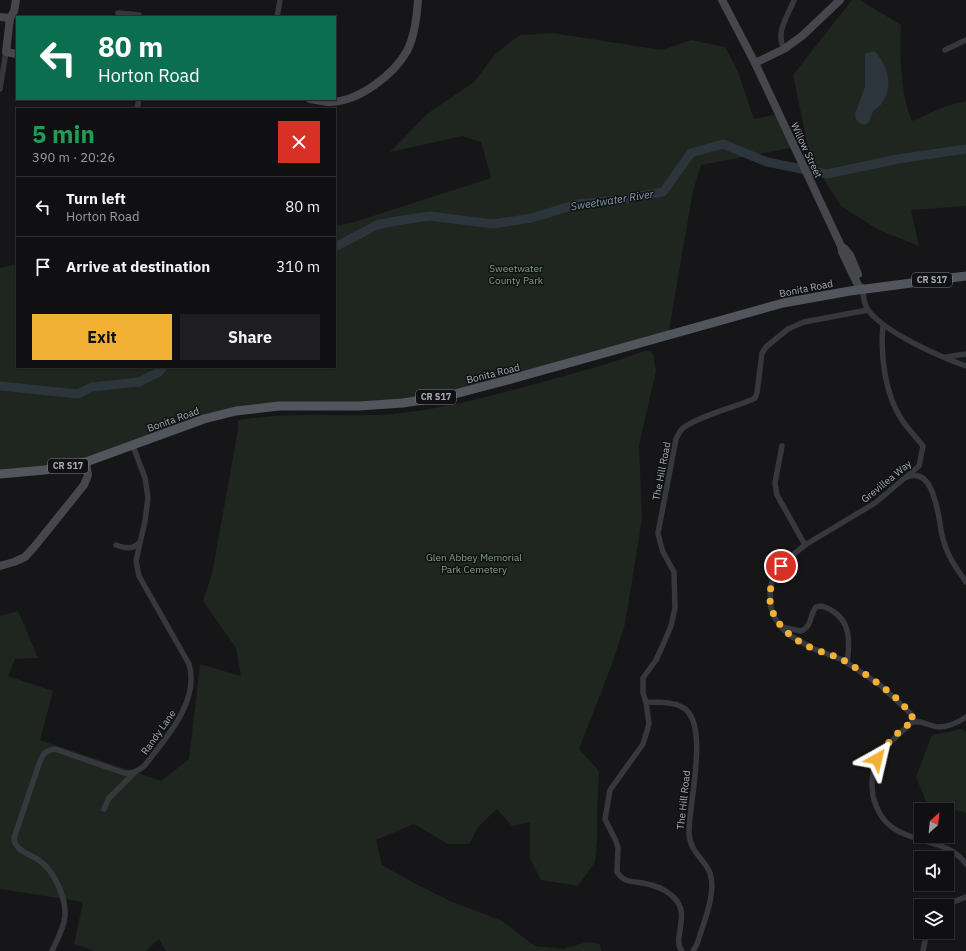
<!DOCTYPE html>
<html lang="en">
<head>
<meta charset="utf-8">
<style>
  body { margin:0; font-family:"IBM Plex Sans",sans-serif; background:#1e1e20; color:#f1f3f6; height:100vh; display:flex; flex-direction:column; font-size:15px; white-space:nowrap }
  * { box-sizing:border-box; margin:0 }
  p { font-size:13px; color:#9c9d9f }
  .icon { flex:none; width:22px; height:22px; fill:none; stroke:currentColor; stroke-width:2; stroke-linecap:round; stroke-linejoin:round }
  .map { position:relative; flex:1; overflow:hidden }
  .side { position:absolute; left:16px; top:108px; width:320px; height:260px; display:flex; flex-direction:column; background:#101012; border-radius:0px; box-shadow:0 1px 3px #0004,0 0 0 1px #303032 }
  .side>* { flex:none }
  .hud { position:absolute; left:16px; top:16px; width:320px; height:84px; border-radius:0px; box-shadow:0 1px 3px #0004,0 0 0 1px #303032; background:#0b6e4f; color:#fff; overflow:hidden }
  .needle { width:26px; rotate:27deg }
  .controls { position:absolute; left:914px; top:803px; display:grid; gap:8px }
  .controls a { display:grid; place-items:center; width:40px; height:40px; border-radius:0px; background:#101012; box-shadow:0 1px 3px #0004,0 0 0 1px #303032; font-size:20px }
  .pin { position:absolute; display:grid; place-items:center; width:34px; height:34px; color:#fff; margin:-17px; border:2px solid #fff; border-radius:50%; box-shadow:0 1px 4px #0007 }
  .me { position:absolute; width:44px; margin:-22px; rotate:37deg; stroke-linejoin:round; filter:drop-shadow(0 0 3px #0008) }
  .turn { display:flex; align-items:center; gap:14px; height:84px; padding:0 16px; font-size:18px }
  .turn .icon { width:52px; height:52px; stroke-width:2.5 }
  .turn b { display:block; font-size:28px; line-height:34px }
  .round { display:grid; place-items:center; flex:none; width:42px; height:42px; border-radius:0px; background:#1e1e20 }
  .headline { display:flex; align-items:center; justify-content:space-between; height:68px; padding:0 16px }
  h1 { font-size:24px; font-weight:700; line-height:30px; color:#1e9e55 }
  .cta { display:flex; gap:8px; margin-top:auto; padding:8px 16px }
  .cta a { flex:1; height:46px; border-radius:0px; background:#f2b134; color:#111; font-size:16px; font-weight:700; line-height:46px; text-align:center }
  .cta a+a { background:#1e1e20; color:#f1f3f6 }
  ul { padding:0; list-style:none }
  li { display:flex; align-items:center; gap:12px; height:60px; padding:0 16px; border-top:1px solid #303032 }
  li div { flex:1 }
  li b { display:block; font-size:15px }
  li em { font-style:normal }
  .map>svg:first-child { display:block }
  .green { fill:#1e261f }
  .water { fill:#2c353c }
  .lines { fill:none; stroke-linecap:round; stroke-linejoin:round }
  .river { stroke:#2c353c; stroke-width:9 }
  .street { stroke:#37383d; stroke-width:5.5 }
  .secondary { stroke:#45474d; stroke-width:8 }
  .primary { stroke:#53555c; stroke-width:9 }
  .route { stroke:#f2b134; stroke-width:7; stroke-dasharray:0 12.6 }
  .labels { text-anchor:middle; stroke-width:3; stroke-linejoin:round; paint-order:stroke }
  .shield { fill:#111113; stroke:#7b7e86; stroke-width:1 }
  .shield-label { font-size:9px; font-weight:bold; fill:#a8adb8 }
  .street-label { font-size:10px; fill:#a8adb8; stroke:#111113 }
  .park-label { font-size:10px; fill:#7fa381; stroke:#111113 }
  .water-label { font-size:11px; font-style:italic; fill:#7f9bb3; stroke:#111113 }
</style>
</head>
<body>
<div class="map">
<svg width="966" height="951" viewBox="0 0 966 951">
  <rect width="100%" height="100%" fill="#161618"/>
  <g class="green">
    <path d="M852 0H860L901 25C899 51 901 97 912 121L946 106 966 101V206L911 210 919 246 879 230 841 206 810 157 793 75Z"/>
    <path d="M552 33 662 50 691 40 725 47 738 72 754 119 779 114 795 147 701 165 693 191 668 336 436 398 244 410 111 454 0 474V268L17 264V367H335V226L351 223 491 178 481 142 462 136 390 152 427 114 474 82 495 54 520 35Z"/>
    <path d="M644 351H650L653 354 656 371 639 445 642 519 625 624 612 664 579 749 599 771 597 813V840L595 862 578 886 541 880 530 858V822L512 826 497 809 479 826 469 844H448L414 824 376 840 382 865 414 883 450 901 502 921 535 946 564 949 586 942 600 944 601 951H166L159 939 146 951H95L74 944 83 902 0 889V616L18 611 38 658 15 659 8 676 53 691 40 740 161 781 189 759 200 664 241 676 236 648 203 601 212 574 238 430V420C260 417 282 415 304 415 336 414 369 417 401 413 450 408 498 394 546 381 578 372 613 363 644 351Z"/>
    <path d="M962 729 966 732V813L926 801 916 777 932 735Z"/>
  </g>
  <path class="water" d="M874 51C888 64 894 87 882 103 880 107 875 108 873 112 870 117 871 122 865 125L861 124 856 120 855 114 865 87V54Z"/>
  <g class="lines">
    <g class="river">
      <path d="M335 247 377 225 396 221 430 216 493 224 532 218 577 204 620 200 663 192 691 153 723 144 767 162 827 174 898 159 966 149"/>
      <path d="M0 386 78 394 92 387 139 382 159 372 163 367"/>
    </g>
    <g class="street">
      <path d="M121 17 118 13 139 15"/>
      <path d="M277 17 280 0"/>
      <path d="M784 49C775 32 788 16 794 0"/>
      <path d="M945 50 966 40"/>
      <path d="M0 89 6 52"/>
      <path d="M137 109 139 99"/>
      <path d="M863 289C863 297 864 304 868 310 884 332 940 357 966 366"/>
      <path d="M883 325C880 354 885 395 902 420 908 429 916 437 923 446L919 466 875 503 805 545 789 558 777 570 772 581 770 591 771 608 775 618 781 627 789 635 814 649 843 660 880 685 907 710 911 714 914 721"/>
      <path d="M946 357 966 354"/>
      <path d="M782 446 775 483 777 495 805 545"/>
      <path d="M907 477C932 467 937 508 940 523 941 533 944 544 948 553 952 563 960 573 966 582"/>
      <path d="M116 545C125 548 132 550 139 543"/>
      <path d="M782 627 801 631C813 626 809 615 816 607 822 605 825 607 831 610 851 621 850 642 847 663"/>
      <path d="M646 702C658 703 672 701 682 707 711 721 688 807 689 833 690 853 704 858 710 873 717 893 703 924 697 944L693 951"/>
      <path d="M966 717C957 723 949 727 939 727 930 727 919 718 911 723L883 749C874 763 870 779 873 796 886 852 942 830 966 864"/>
      <path d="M104 809 109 798 135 772"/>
      <path d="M947 906 953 902 966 897"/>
      <path d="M52 951C57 940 64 928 65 916 66 898 55 872 40 861 30 854 15 851 14 838L39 764C43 754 44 751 55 749L124 773C133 774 139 771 145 765 166 738 200 701 189 664L139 576 136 561 145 521 148 498 145 478 133 446"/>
      <path d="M682 951C672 941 689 918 677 901 671 893 660 887 651 885 643 882 634 883 626 880 623 879 619 875 617 872L618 848 616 841 605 819 610 790 643 744 649 724 646 702 643 693V678L656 660 662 647 671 626 675 608 674 572 663 552 660 542 658 533 676 439C678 435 679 432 682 429 694 418 735 407 751 400L755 398 757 393 762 353 766 347 788 329 804 322 868 310"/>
      <path d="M923 951 927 932"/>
    </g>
    <g class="secondary">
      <path d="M16 0 14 11 10 18 6 52 17 54"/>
      <path d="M722 0 755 63 841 246 842 252 858 285 863 289"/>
      <path d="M0 17 10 18"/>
      <path d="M755 63 784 49 802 36 840 0"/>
      <path d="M310 99C317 100 325 102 331 102 360 101 394 74 407 51 414 38 417 14 418 0"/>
      <path d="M844 248 850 255 858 274"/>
      <path d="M0 566 14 562 25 557 35 546 84 485 88 475 86 462"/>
    </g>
    <path class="primary" d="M0 474 45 470 86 462 204 419 236 411 279 406H359L403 403 447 396 508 380 783 303 850 291 966 276"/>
  </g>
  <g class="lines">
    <path class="route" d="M781 566C755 602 778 634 814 649 824 653 834 655 843 660 862 671 907 701 914 721 901 728 884 746 877 759"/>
  </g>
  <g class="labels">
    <g class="shield">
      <rect x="912" y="273" width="40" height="14" rx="3"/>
      <rect x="416" y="390" width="40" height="14" rx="3"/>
      <rect x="48" y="459" width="40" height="14" rx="3"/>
    </g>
    <g class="shield-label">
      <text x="932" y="283">CR S17</text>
      <text x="436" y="400">CR S17</text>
      <text x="68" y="469">CR S17</text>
    </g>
    <g class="street-label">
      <text transform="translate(807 150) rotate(65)" y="4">Willow Street</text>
      <text transform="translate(806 288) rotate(-11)" y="4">Bonita Road</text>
      <text transform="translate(493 373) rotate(-14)" y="4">Bonita Road</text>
      <text transform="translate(173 419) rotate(-20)" y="4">Bonita Road</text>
      <text transform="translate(661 471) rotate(-79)" y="4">The Hill Road</text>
      <text transform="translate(886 481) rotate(-39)" y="4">Grevillea Way</text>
      <text transform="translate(158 732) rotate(-55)" y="4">Randy Lane</text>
      <text transform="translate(683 800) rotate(-84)" y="4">The Hill Road</text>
    </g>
    <g class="park-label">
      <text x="516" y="272">Sweetwater<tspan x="516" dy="12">County Park</tspan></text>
      <text x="474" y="561">Glen Abbey Memorial<tspan x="474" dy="12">Park Cemetery</tspan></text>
    </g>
    <g class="water-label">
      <text transform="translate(612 200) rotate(-9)" y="4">Sweetwater River</text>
    </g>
  </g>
</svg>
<div class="controls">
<a><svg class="needle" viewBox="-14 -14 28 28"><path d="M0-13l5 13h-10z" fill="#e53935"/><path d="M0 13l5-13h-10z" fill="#9c9d9f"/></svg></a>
<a><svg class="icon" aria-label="sound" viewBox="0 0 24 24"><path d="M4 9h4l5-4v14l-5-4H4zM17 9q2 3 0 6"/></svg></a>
<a><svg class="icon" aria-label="layers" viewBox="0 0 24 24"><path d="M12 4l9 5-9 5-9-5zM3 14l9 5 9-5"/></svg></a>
</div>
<div class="pin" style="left:781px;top:566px;background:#d93025"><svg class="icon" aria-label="arrive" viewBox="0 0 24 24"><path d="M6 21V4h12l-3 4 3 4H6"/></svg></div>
<svg class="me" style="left:877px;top:759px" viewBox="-20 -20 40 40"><path d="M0-17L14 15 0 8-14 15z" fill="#f2b134" stroke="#fff" stroke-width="4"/></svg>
<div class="hud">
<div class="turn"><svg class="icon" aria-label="left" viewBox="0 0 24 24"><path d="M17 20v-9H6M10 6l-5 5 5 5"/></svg><div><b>80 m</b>Horton Road</div></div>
</div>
<section class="side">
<div class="headline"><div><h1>5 min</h1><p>390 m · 20:26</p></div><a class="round" style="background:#d93025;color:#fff"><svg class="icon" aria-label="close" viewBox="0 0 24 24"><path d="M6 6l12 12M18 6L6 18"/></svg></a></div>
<ul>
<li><svg class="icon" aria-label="left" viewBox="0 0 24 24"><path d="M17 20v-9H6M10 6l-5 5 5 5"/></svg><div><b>Turn left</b><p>Horton Road</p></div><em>80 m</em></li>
<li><svg class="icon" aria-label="arrive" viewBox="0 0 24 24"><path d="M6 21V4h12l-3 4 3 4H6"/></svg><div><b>Arrive at destination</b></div><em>310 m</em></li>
</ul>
<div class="cta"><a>Exit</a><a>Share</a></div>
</section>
</div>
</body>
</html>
